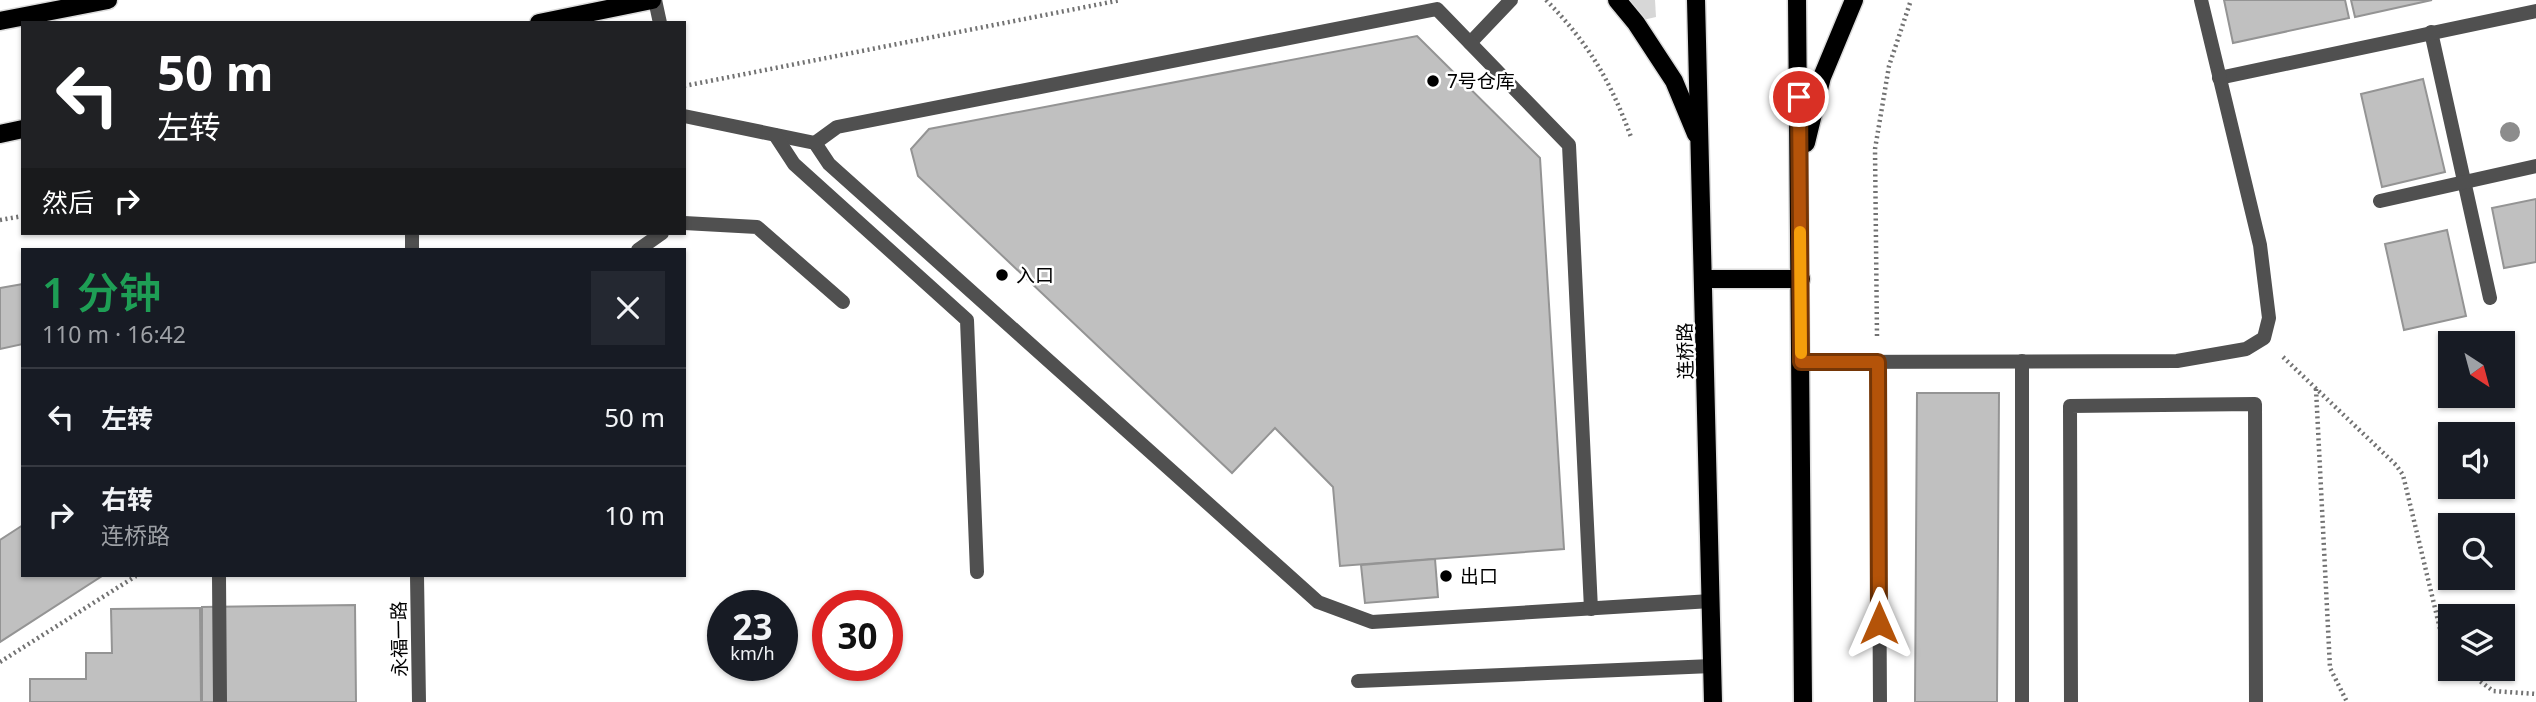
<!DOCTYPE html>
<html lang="zh">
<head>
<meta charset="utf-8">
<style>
  body { margin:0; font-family:"Noto Sans","Noto Sans SC",sans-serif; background:#242831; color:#f1f3f6; height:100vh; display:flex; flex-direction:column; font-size:26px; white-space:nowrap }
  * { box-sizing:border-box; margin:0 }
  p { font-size:23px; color:#9ea1a6 }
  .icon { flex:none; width:38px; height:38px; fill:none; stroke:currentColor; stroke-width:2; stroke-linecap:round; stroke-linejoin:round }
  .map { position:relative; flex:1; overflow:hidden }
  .drawer { position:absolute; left:21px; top:248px; width:665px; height:329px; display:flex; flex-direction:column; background:#171b24; border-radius:0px; box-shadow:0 2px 5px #0004 }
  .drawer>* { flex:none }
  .top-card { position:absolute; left:21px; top:21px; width:665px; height:214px; border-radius:0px; box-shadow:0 2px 5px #0004; background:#202124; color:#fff; overflow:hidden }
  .needle { width:46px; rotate:144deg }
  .tools { position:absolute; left:2438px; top:331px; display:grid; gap:14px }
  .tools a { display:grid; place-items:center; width:77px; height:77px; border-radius:0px; background:#171b24; box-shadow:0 2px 5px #0004; font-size:35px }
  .speed { position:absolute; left:707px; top:590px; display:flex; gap:14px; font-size:35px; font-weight:700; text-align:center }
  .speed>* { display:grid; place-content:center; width:91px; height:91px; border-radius:50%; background:#171b24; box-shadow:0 2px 5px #0004; line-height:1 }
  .speed small { font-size:18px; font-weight:400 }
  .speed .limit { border:10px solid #d22; background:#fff; color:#111 }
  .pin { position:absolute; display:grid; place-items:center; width:60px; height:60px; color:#fff; margin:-30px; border:4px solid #fff; border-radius:50%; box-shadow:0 2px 7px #0007 }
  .me { position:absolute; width:77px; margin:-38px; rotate:0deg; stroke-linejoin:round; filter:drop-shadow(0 0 5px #0008) }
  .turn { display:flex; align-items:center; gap:24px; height:147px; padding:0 21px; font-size:32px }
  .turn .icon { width:91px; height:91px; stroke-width:2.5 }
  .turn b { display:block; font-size:49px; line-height:60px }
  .then { display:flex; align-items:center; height:66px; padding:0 21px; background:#0003; gap:14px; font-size:26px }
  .round { display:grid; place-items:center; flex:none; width:74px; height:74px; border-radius:0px; background:#242831 }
  .summary { display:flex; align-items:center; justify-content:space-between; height:119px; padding:0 21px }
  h1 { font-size:42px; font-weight:600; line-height:52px; color:#1e9e55 }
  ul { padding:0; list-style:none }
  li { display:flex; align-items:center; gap:21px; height:98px; padding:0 21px; border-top:2px solid #363941 }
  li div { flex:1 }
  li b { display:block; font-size:26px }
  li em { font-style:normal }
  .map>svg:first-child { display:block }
  .green { fill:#d7d7d7 }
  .building { fill:#c0c0c0; stroke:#949494; stroke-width:2 }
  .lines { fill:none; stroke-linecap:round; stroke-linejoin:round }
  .primary-casing { stroke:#dbdbdb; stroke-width:21 }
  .path { stroke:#727272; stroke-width:4.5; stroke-dasharray:2 3.5; stroke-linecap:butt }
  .lane { stroke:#505050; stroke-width:14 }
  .street { stroke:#505050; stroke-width:14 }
  .primary { stroke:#000; stroke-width:18 }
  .tree { fill:#8c8c8c }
  .route-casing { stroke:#753606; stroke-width:18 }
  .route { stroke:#b45309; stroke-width:12 }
  .slow { stroke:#f59e0b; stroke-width:12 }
  .poi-dot { fill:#000; stroke:#fff; stroke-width:2.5 }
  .labels { text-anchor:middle; stroke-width:5; stroke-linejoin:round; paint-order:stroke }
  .poi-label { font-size:19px; fill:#000; stroke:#fff; text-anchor:start }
  .street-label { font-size:19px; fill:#000; stroke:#fff }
</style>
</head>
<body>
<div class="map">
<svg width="2536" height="702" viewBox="0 0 2536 702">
  <rect width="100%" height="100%" fill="#fff"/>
  <path class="green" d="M1630 0H1655L1656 17 1643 20Z"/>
  <g class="building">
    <path d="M2224 0H2345L2349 18 2233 43Z"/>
    <path d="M2351 0H2432L2355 17Z"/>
    <path d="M1417 36 1540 158 1564 549 1340 566 1333 487 1275 428 1232 473 918 176 911 149 929 129Z"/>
    <path d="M2423 79 2445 172 2382 187 2361 94Z"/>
    <path d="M2536 199V262L2504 268 2492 208Z"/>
    <path d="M2447 230 2466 316 2404 330 2385 244Z"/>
    <path d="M23 284V344L0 349V288Z"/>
    <path d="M1917 393H1999L1997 702H1915Z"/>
    <path d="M23 525V576H102L0 642V540Z"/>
    <path d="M1435 559 1438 597 1365 603 1361 565Z"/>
    <path d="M355 605 356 702H202V607Z"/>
    <path d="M200 608 201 702H30V679H86V653H112L111 609Z"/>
  </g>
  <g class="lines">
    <g class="primary-casing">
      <g id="primary">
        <path d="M1617 0 1636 23 1674 81 1696 134"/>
        <path d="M1696 0 1713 702"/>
        <path d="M1797 0 1803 702"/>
        <path d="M0 21 108 0"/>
        <path d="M539 23 652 0"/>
        <path d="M0 134 23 129"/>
        <path d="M1806 143 1822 77 1854 0"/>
        <path d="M1704 279H1801"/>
      </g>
    </g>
    <g class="path">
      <path d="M1546 0C1589 44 1610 80 1631 137"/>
      <path d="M684 86 1121 0"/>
      <path d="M0 220 23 216"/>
      <path d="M1877 336 1875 149 1889 66 1911 0"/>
      <path d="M2283 357 2396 465 2403 475 2441 633 2450 648"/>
      <path d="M2316 389 2330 668 2347 702"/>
      <path d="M0 662 136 576"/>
      <path d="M2463 668 2493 691 2536 694"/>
    </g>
    <g class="lane">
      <path d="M655 0 660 23"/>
      <path d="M1470 43 1511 0"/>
      <path d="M684 116 815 143 829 164 1318 602 1372 622 1711 601"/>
      <path d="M815 143 837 127 1437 9 1569 145 1591 609"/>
      <path d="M219 576 220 702"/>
    </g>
    <g class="street">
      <path d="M2431 32 2490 298"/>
      <path d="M2219 78 2536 11"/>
      <path d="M775 135 794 164 967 320 977 572"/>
      <path d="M2380 201 2536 166"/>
      <path d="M684 223 757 227 843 302"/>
      <path d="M412 233V250"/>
      <path d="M638 250 662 233"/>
      <path d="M1878 361 1880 702"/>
      <path d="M1801 362 2177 361 2246 349 2264 338 2269 318 2260 245 2201 0"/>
      <path d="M417 576 419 702"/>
      <path d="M1358 681 1712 666"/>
      <path d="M2022 702V361"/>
      <path d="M2071 702 2070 406 2255 404 2256 702"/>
    </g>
    <use href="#primary" class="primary"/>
  </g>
  <circle class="tree" cx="2510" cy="132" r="10"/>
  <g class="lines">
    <g class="route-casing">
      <path id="route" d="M1799 97 1801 362H1878L1879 623"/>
    </g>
    <use href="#route" class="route"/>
    <path class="slow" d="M1800 232 1801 353"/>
  </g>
  <g class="poi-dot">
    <circle cx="1433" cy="81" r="7"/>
    <circle cx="1002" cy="275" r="7"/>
    <circle cx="1446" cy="576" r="7"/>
  </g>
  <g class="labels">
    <g class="poi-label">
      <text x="1447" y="88">7号仓库</text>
      <text x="1016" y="282">入口</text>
      <text x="1460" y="583">出口</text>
    </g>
    <g class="street-label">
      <text transform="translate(1685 351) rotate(-91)" y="7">连桥路</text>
      <text transform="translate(399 639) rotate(-91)" y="7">永福一路</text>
    </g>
  </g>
</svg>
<div class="tools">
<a><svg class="needle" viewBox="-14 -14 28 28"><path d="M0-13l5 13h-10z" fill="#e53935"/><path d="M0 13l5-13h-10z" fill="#9ea1a6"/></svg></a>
<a><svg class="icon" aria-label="sound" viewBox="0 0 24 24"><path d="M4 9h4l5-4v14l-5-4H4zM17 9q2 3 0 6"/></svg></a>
<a><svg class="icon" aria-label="search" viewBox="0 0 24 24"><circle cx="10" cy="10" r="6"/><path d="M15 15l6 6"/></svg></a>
<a><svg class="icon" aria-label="layers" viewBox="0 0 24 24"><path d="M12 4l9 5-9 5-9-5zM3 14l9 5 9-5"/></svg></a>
</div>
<div class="speed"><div>23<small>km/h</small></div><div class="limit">30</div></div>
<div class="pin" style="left:1799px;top:97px;background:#d93025"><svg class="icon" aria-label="arrive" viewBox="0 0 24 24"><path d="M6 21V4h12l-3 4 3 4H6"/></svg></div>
<svg class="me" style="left:1879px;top:623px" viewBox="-20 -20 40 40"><path d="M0-17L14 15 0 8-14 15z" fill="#b45309" stroke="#fff" stroke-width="4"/></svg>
<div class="top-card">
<div class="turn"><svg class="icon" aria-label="left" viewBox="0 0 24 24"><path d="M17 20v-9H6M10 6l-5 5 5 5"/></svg><div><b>50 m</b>左转</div></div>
<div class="then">然后<svg class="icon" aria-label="right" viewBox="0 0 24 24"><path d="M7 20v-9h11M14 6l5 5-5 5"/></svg></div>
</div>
<section class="drawer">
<div class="summary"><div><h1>1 分钟</h1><p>110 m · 16:42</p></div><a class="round"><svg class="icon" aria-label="close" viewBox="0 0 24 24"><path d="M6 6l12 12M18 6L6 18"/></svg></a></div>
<ul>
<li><svg class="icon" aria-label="left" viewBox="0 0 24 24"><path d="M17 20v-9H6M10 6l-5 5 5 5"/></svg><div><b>左转</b></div><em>50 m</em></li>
<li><svg class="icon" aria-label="right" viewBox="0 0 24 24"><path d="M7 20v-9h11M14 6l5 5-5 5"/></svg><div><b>右转</b><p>连桥路</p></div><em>10 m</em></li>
</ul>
</section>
</div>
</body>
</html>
